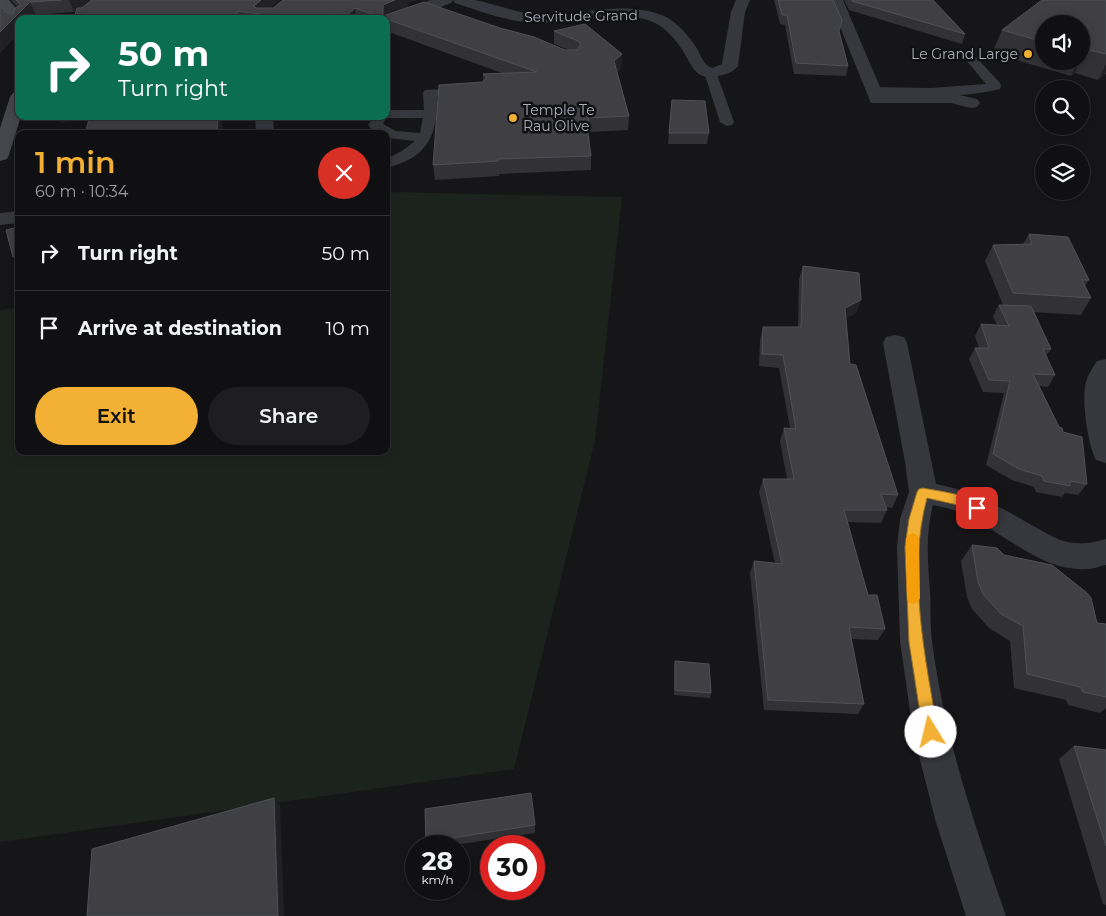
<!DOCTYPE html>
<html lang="en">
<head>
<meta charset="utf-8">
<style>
  body { margin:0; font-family:Montserrat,sans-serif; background:#1e1e20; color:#f1f3f6; height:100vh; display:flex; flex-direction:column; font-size:19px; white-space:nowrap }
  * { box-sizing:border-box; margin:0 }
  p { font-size:16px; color:#9c9d9f }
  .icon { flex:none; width:28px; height:28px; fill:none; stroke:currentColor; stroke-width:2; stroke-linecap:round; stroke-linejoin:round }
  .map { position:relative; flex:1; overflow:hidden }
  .side { position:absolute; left:15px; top:130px; width:375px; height:325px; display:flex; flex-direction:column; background:#101012; border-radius:10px; box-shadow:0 2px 12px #0003,0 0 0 1px #303032 }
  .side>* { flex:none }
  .top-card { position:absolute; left:15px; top:15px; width:375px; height:105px; border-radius:10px; box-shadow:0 2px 12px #0003,0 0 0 1px #303032; background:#0b6e4f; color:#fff; overflow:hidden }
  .fabs { position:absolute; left:1035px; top:15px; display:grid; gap:10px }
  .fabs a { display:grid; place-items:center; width:55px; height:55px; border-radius:50%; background:#101012; box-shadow:0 2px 12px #0003,0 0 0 1px #303032; font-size:25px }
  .speed { position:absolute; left:405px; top:835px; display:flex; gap:10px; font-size:25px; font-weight:700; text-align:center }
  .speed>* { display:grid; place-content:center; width:65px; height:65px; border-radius:50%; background:#101012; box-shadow:0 2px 12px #0003,0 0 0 1px #303032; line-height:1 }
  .speed small { font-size:12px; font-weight:400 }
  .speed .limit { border:8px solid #d22; background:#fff; color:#111 }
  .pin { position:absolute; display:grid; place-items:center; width:42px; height:42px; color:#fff; margin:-21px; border-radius:10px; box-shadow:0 2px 8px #0006 }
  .me { position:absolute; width:55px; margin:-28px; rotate:351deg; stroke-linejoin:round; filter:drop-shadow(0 0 4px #0008) }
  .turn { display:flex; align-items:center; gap:18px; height:105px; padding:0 20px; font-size:22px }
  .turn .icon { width:65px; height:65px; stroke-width:2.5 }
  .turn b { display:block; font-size:35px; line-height:42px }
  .round { display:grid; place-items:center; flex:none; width:52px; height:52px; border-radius:26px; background:#1e1e20 }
  .head { display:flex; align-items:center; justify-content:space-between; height:85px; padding:0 20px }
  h1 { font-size:30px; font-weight:600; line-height:38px; color:#f2b134 }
  .primary-button { display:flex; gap:10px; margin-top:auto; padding:10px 20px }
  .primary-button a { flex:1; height:58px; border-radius:30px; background:#f2b134; color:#111; font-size:20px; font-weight:600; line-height:58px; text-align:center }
  .primary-button a+a { background:#1e1e20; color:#f1f3f6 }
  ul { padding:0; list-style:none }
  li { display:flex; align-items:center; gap:15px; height:75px; padding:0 20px; border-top:1px solid #303032 }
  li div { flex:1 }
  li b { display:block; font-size:19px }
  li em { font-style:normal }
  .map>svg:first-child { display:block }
  .green { fill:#1c231d }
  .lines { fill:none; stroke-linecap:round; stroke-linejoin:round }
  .service { fill:#37383d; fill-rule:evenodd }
  .minor { fill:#37383d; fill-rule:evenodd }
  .secondary { fill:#45474d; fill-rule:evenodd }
  .wall { fill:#323236; fill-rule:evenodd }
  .shaded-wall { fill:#212124 }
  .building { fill:#3f3f44; stroke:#4f5156 }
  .route { fill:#f2b134; stroke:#9d7322 }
  .slow { fill:#f59e0b }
  .poi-dot { fill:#f2b134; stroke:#111113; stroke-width:2 }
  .labels { text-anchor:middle; stroke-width:5; stroke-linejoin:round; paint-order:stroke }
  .far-street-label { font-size:14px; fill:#a8adb8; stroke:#111113 }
  .far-poi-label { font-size:14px; fill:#a8adb8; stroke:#111113; text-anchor:end }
</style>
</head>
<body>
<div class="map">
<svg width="1106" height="916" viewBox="0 0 1106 916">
  <rect width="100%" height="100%" fill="#161618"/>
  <path class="green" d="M386 192 622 197 595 440 514 769 0 842V310L19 307V451H386Z"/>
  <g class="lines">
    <g class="service">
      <path d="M973 57 977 58 1000 83 1001 86 1000 89C959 99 915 96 873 95L866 91 873 87 931 88 986 84 967 61Z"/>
      <path d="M710 68 716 72 734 122 732 125 727 126 720 122 704 72Z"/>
      <path d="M466 88 471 89 473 92 471 95 437 97C438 136 427 158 386 168V159L402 151 415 141 388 138 386 134C379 134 372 131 368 125L374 116H386V110H424L423 93 425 90ZM386 118H423L420 133 396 131 383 124Z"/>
    </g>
    <g class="minor">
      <path d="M430 0C444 0 461 0 475 0 500 5 521 15 546 15 583 14 628 0 664 16 677 22 688 35 696 47 701 55 703 65 712 68L722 64 731 12 736 0H750L745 12 738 66C734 71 728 74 722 75 696 82 694 69 683 51 676 40 665 27 653 22 626 10 571 24 540 23 511 23 482 12 455 3L453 0 451 3 386 28V19Z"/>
      <path d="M829 0H843L883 94 951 93 977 99 980 103 977 107 971 108 951 103H871Z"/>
      <path d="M255 116H273L274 134H256Z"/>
      <path d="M19 211V223L0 225V213Z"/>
      <path d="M895 335 904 337 907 343 936 484C987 494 1015 518 1060 540 1076 545 1090 544 1106 539V565C1100 566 1094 569 1087 569 1039 573 998 526 956 511 949 508 941 507 933 505 925 534 928 563 930 592 931 608 930 625 932 641 944 736 975 826 1006 916H966L935 819 913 732 900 641 897 547 900 519 909 492 905 462 883 343 886 337Z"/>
      <path d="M1106 359V463L1096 460C1088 445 1081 399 1086 382 1088 375 1093 367 1097 361Z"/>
    </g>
    <g class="secondary">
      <path d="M0 0H9L24 18 19 19V25L14 24 0 8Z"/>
      <path d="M19 92V116H21L9 155 7 159 0 161V128L10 97 13 93Z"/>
    </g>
  </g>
  <g class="wall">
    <path d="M11 0H279L270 8 407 4 408 8 500 28 565 50H569L554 44V31L622 54 621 68 617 72 629 116 628 130 589 132 591 156V170L499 174V176L435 180 433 165 483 82V74L502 73 386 31V19H74L76 11 74 12 36 15 32 19H19V33L0 53V5L6 12 13 14 17 7Z"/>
    <path d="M774 0H833L839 31 848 66 846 76 794 74 785 25 780 24Z"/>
    <path d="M844 0H933L965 34 962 44 849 10Z"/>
    <path d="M1106 0V74H1105L1098 80 1075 73 1071 76 992 53 1002 30ZM1044 24H1081V61H1044Z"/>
    <path d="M672 100 709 133 707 144H668Z"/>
    <path d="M297 116H358L357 119 298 120Z"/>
    <path d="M1029 234 1089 280 1085 286 1091 298 1081 315 1033 312 1051 349 1046 356 1055 375 1048 387 1039 386 1059 427 1063 432 1087 484 1078 495 1065 493 1062 497 1036 492 1034 487 1012 480 986 465 1004 393 983 392 969 359 975 348H979L975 336 981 324 997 325 993 316 999 305H1003L985 261 993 245 1023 244Z"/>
    <path d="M803 266 861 300 856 313 846 318 850 364 898 495 892 508 886 507 887 510 881 523 848 522 868 595 885 629 878 640 851 639 864 704 858 714 764 710 750 573 754 561 775 563 759 492 763 479H787L780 441 784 428H790L779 368 759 366 760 340 763 327H798L799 279Z"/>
    <path d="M972 545 1004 555 1097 623 1106 624V708L1100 713 1068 705 1066 700 1014 688 1010 641 989 628 972 609 967 597 961 561Z"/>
    <path d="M675 661 711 693 710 698 674 695V666Z"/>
    <path d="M1074 746 1106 750V905L1103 904 1059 759Z"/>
    <path d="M535 825V833L447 846H428L426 842Z"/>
  </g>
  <g class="shaded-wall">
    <path d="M69 0H92L74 12Z"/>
    <path d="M261 0H279L262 15 254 6Z"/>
    <path d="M395 0H417L407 4 408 8 383 18V5Z"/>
    <path d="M30 2 36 15 32 19H19V33L0 53V32Z"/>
    <path d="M355 8 356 19H346V16Z"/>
    <path d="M1086 49 1081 59 1082 53Z"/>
    <path d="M622 54 621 68 613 75 614 61Z"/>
    <path d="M1078 61H1080L1075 73 1071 76Z"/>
    <path d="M1106 64V71L1105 74 1098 80Z"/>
    <path d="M57 116H98L99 118 60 123Z"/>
    <path d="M218 116H232L223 118 222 134H217Z"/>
    <path d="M19 255V267L13 257Z"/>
    <path d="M861 300 856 313 840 321 845 308Z"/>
    <path d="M274 798 280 806 284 916H278Z"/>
  </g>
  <g class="building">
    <path d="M16 0H61L30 2 0 32V5L6 12 13 14 15 8 20 6V4Z"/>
    <path d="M92 0H261L254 6 256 8H273L283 0H395L383 5V16L424 2 500 28 534 37 565 50H577L581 44 578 41 554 31 585 24 622 54 614 61 629 116 588 118 589 121H586L591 156 498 159V161L433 165 439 85 483 82 487 77 483 74 537 72 355 8 346 16 327 14 325 19H297L237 11V19H74L77 8H82Z"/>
    <path d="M778 0H833L842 20 839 31 848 66 796 63 787 15H782Z"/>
    <path d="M852 0H933L965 34 852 1Z"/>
    <path d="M1042 0H1106V54L1086 49 1081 52V24H1044V42L1002 30Z"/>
    <path d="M672 100 705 101 709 133H669Z"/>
    <path d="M90 116H218L217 134H85Z"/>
    <path d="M19 227V255L13 257 6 230Z"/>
    <path d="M1029 234 1068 237 1089 280H1082L1091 298 1013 293 993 245 1032 244Z"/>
    <path d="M803 266 859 273 861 300 845 308 850 364 856 365 898 495 881 494 887 510H844L868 595H877L885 629 849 627 864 704 768 700 754 561 782 564 763 479H794L784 428 796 429 783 355 762 354 763 327H801Z"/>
    <path d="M999 305 1031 306 1051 349H1043L1055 375 1033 374 1059 427 1062 428 1063 432 1082 437 1087 484 1070 481V486L1044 481 1042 476 1019 469 993 454 1010 381 989 380 975 348H989L981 324 1009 326Z"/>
    <path d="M972 545 997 548 1004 555 1052 565 1087 593 1091 598 1097 623 1106 624V697L1083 692 1080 687 1027 674 1023 626 1001 614 983 594 978 582Z"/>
    <path d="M675 661 709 664 711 693 675 690Z"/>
    <path d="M1074 746 1106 750V846Z"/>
    <path d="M531 793 535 825 426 842 425 809Z"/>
    <path d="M274 798 278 916H87L92 849Z"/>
  </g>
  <path class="route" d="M923 488C937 491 976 495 983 508L982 512 977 513 962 506 927 498C907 571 925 658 938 732L936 737 931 739 925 737 923 732 909 642 905 547 909 519 917 492 919 489Z"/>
  <path class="slow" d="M913 533 917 535 919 539 920 598 918 602 913 604 908 602 907 598 906 539 908 535Z"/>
  <g class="poi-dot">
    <circle cx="1028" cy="54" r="5"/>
    <circle cx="513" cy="118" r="5"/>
  </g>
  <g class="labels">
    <g class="far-street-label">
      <text transform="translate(581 16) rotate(-1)" y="5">Servitude Grand</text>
    </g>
    <g class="far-poi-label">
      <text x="1018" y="59">Le Grand Large</text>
      <text x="523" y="115" text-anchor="start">Temple Te<tspan x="523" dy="16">Rau Olive</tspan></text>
    </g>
  </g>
</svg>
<div class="fabs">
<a><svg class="icon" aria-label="sound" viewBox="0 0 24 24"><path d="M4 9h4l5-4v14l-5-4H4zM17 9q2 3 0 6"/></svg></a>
<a><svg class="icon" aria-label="search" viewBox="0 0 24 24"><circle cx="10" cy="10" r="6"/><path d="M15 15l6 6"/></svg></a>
<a><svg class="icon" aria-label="layers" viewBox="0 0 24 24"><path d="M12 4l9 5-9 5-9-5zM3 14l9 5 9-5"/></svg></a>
</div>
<div class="speed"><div>28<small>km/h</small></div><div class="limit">30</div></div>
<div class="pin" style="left:977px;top:508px;background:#d93025"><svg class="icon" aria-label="arrive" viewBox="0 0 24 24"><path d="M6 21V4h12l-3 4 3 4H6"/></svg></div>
<svg class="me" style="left:931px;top:732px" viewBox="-20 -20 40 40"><circle r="19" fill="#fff"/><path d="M0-13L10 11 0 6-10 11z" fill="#f2b134"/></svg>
<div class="top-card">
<div class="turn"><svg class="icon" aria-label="right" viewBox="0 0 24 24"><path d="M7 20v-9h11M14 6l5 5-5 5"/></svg><div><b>50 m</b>Turn right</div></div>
</div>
<section class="side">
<div class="head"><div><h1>1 min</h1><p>60 m · 10:34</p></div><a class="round" style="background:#d93025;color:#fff"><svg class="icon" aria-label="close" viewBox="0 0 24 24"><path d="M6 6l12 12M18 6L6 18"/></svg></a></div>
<ul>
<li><svg class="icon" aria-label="right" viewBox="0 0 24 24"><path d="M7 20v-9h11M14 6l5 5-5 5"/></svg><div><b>Turn right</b></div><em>50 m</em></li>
<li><svg class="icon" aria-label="arrive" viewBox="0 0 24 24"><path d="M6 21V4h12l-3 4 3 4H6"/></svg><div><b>Arrive at destination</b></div><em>10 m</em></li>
</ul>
<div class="primary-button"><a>Exit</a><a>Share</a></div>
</section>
</div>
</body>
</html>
